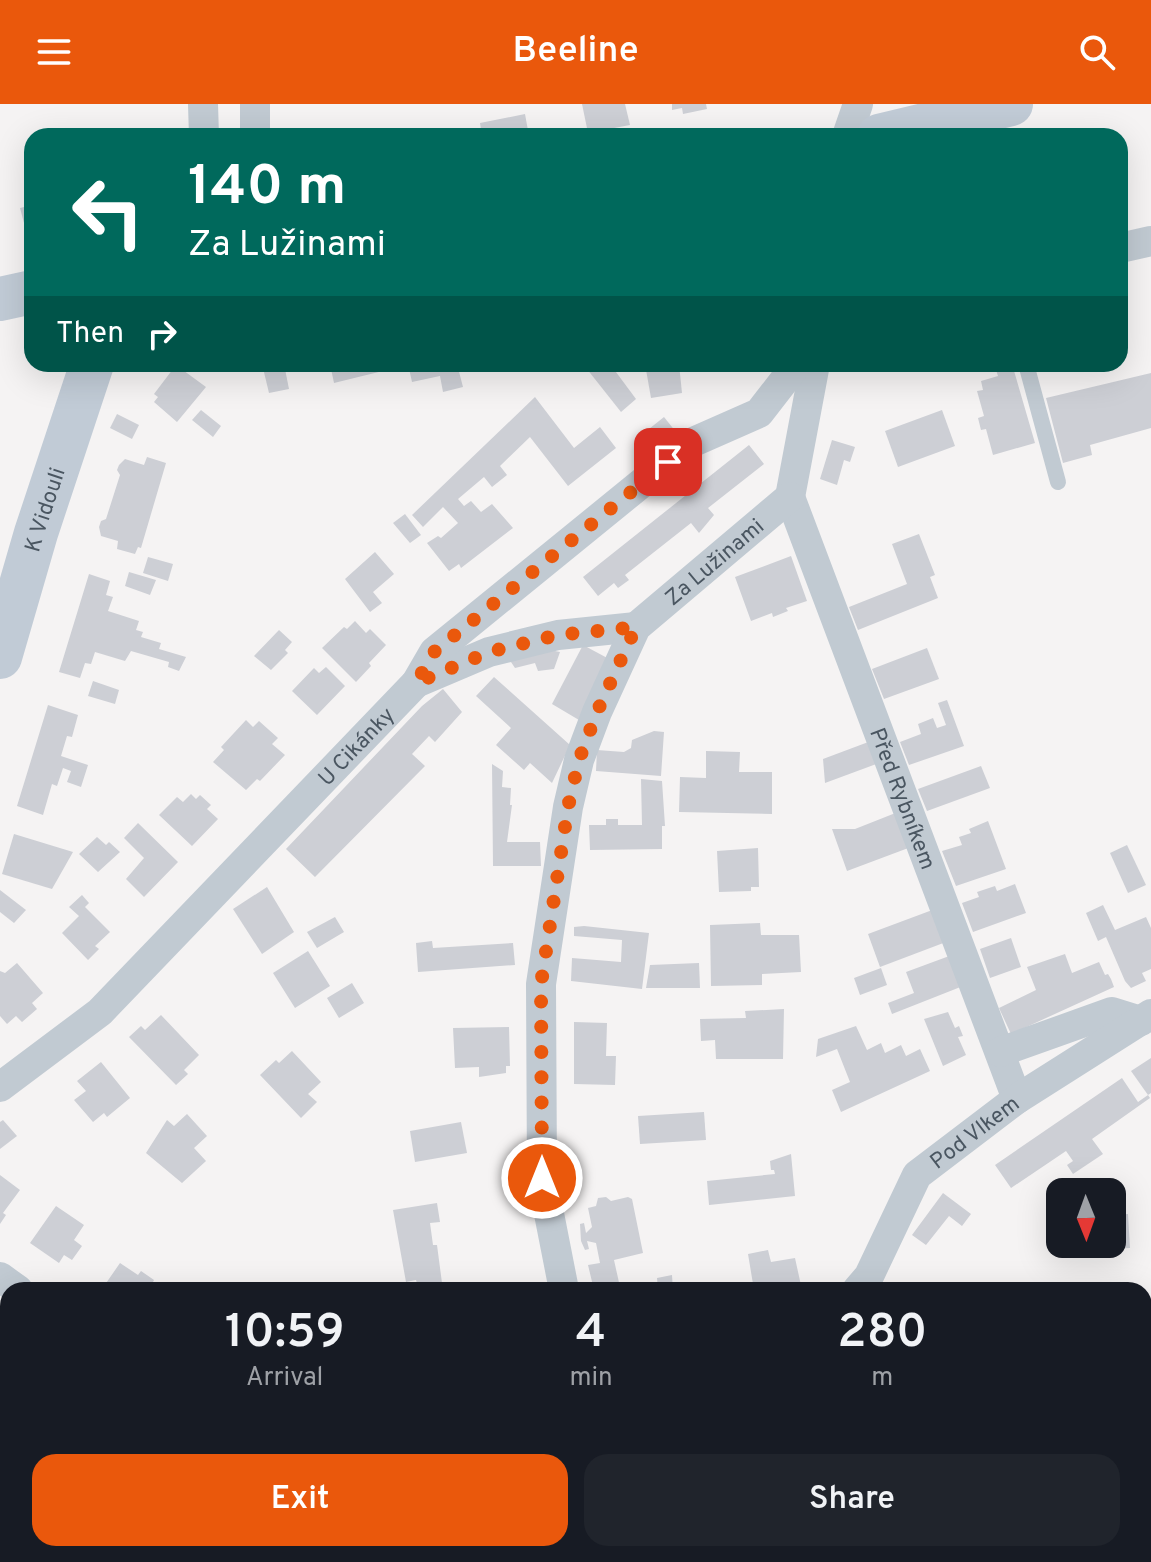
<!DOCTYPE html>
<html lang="en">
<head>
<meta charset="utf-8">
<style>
  body { margin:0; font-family:Overpass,sans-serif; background:#20242c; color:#f1f3f6; height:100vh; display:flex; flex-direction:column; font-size:30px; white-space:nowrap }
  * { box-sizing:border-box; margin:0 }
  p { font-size:26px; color:#9ea1a6 }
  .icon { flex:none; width:44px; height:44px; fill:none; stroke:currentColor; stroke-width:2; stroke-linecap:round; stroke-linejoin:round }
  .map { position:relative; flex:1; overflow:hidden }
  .panel { position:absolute; left:0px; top:1178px; width:1152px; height:280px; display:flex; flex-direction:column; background:#171b24; border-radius:24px 24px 0 0; box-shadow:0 8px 32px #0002 }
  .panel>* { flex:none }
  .hud { position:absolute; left:24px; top:24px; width:1104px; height:244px; border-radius:24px; box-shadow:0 8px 32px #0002; background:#00695c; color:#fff; overflow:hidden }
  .needle { width:52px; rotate:179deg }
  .tools { position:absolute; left:1046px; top:1074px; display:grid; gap:16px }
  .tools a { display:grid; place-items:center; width:80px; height:80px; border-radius:16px; background:#171b24; box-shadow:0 8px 32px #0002; font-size:40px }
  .pin { position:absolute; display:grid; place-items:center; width:68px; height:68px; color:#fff; margin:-34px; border-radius:16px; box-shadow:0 4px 12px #0006 }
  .me { position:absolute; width:88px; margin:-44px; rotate:0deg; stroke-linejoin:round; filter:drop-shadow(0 0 6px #0008) }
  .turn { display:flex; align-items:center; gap:28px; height:168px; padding:0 32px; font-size:36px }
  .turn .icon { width:104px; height:104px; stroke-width:2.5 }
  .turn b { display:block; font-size:56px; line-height:68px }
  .then { display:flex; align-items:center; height:76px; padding:0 32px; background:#0003; gap:16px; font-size:30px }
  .eta { display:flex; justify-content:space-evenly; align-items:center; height:136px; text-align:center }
  .eta b { font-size:48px; font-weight:600; line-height:56px }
  .cta { display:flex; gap:16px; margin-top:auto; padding:16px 32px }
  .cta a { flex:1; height:92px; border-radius:24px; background:#ea580c; color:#fff; font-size:32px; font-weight:600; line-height:92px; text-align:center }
  .cta a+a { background:#20242c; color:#f1f3f6 }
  header { display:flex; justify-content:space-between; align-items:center; height:104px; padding:0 32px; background:#ea580c; color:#fff; font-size:36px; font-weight:600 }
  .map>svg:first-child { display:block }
  .building { fill:#cdcfd5 }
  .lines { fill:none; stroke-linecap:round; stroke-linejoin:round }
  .lane { stroke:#c1cad2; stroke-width:16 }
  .street { stroke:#c1cad2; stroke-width:30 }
  .secondary { stroke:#c1cbd6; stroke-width:44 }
  .route { stroke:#ea580c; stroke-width:14; stroke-dasharray:0 25.2 }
  .labels { text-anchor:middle; stroke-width:7; stroke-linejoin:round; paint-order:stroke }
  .street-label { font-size:22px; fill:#4a5661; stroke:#fff }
</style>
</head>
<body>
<header><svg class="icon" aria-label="menu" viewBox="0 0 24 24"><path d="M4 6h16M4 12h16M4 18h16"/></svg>Beeline<svg class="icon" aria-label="search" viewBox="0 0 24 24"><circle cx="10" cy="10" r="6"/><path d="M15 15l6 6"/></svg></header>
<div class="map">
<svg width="1151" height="1458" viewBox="0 0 1151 1458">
  <rect width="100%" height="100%" fill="#f5f3f3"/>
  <g class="building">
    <path d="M582 0H625L630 21 588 29Z"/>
    <path d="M672 0H706L707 5 683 10 682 4 672 6Z"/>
    <path d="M525 10 529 32H482L480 19Z"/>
    <path d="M32 101V137L29 138 20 104Z"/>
    <path d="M262 260H284L289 285 269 289Z"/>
    <path d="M330 260H395V264L334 279Z"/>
    <path d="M408 260H457L463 283 443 288 440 272 412 278Z"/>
    <path d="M583 260H610L636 295 621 308Z"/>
    <path d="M645 260H679L682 289 651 294Z"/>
    <path d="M994 260H1012L1035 339 993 351 986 325 981 326 978 314 984 312 977 287 983 286 981 277 998 272Z"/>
    <path d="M176 261 206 283 177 318 154 298 158 293 154 290Z"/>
    <path d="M1151 269V324L1090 341 1092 351 1063 359 1046 294Z"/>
    <path d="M535 293 574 344 600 323 616 344 568 382 530 333 500 362 507 371 492 383 484 373 458 395 464 402 471 397 481 408 492 400 513 424 461 464 459 460 449 467 427 439 438 432 441 434 458 419 443 403 423 423 412 411Z"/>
    <path d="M201 306 221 322 213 333 192 316Z"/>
    <path d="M942 306 955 342 898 363 885 327Z"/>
    <path d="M117 310 139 321 132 335 110 324Z"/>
    <path d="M664 313 680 333 653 353 639 333Z"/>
    <path d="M832 336 855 343 850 358 844 356 837 381 820 375Z"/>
    <path d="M749 341 764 360 708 404 714 411 699 429 691 419 625 471 629 476 618 484 614 479 598 492 583 473Z"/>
    <path d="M147 353 166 359 141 444 138 443 135 450 117 445 118 437 101 432 99 423 101 417 106 415 120 371 117 366 119 361 125 355 144 361Z"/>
    <path d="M405 410 421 431 410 439 393 419Z"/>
    <path d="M919 430 935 471 930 473 938 494 858 526 849 503 907 480 892 440Z"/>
    <path d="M375 448 394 470 373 488 382 499 370 508 345 475Z"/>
    <path d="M791 452 807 497 786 504 788 507 773 513 772 509 751 517 735 473Z"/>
    <path d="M148 453 173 460 168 477 143 469Z"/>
    <path d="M129 468 156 476 150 491 125 482Z"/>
    <path d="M89 470 110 477 106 491 113 493 108 507 139 517 136 526 143 528 141 533 161 539 159 545 186 553 179 567 168 563 169 558 131 547 125 557 95 548 91 560 85 559 80 574 59 568Z"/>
    <path d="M355 517 366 529 370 525 386 541 369 559 371 562 356 578 322 544 344 523 347 525Z"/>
    <path d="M279 526 292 538 285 546 288 549 271 566 254 552Z"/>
    <path d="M583 541 611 556 579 616 552 600Z"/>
    <path d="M927 544 939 575 884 595 872 565Z"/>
    <path d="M550 546 560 548 554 565 538 567 535 559 515 564 509 555Z"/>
    <path d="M326 563 345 582 317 611 292 587 314 564 319 569Z"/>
    <path d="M494 573 570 641 552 679 530 659 524 666 496 641 511 624 476 592Z"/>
    <path d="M93 577 119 586 115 600 88 592Z"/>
    <path d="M443 585 462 608 435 638 429 632 412 650 425 662 315 773 286 745 422 602Z"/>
    <path d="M947 596 964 642 909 661 900 638 921 630 918 620 933 614 937 624 946 621 938 599Z"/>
    <path d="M48 601 78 611 72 633 67 632 61 652 88 661 81 683 67 678 71 667 63 664 57 682 52 680 43 711 17 702Z"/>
    <path d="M246 616 253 623 259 617 278 634 272 640 285 651 260 677 257 675 246 686 213 658 224 646 221 643Z"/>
    <path d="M654 627 664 628 661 672 596 667 597 646 624 648 631 644 632 636Z"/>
    <path d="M871 637 879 659 825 679 823 655Z"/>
    <path d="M706 647 740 648 739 668H772V710L679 708 680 673 706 674Z"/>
    <path d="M492 660 503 667 502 683 511 684 510 701H512L507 738H540L541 762H493Z"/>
    <path d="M981 662 990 684 927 707 918 685Z"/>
    <path d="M641 675 662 677 665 722H662V745L590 746 589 721H606V715H618V721H642Z"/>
    <path d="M191 690 196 695 200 691 211 701 207 705 218 715 192 742 159 711 177 693 183 698Z"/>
    <path d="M898 708 911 743 847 767 832 725H855Z"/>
    <path d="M988 717 1006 765 956 782 942 747 962 741 959 733 971 729 969 725Z"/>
    <path d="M138 719 178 758 144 793 126 775 144 754 124 734Z"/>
    <path d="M14 730 73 748 52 785 2 770Z"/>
    <path d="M97 733 106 741 109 738 120 748 98 768 79 750Z"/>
    <path d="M1127 741 1146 781 1128 789 1110 749Z"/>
    <path d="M758 744 759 783H751V787L719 788 717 747Z"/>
    <path d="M1015 780 1026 809 973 828 962 799 979 793 977 788 995 782 997 787Z"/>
    <path d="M267 783 294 828 262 850 233 805Z"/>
    <path d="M0 786 26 806 14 819 0 808Z"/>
    <path d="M82 791 89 799 85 803 110 828 95 842 99 845 88 856 62 829 79 812 69 803Z"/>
    <path d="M1103 801 1115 826 1146 813 1151 824V865L1142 869 1146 877 1131 884 1125 877 1106 833 1098 837 1086 809Z"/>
    <path d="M935 805 946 838 880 863 868 830Z"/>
    <path d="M335 813 344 828 317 844 307 828Z"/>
    <path d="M760 819 761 831H799L801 868 762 870V881L711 882 710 821Z"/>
    <path d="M584 822 649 829 642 885 571 877 572 854 621 858 622 836 574 832V823Z"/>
    <path d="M1011 834 1021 863 990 874 980 845Z"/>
    <path d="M432 837 433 844 513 839 515 861 418 868 416 839Z"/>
    <path d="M308 847 330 882 295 904 273 869Z"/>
    <path d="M1065 850 1072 869 1099 858 1105 871 1108 870 1111 875 1114 883 1011 930 999 904 1036 886 1027 863Z"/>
    <path d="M952 851 963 882 892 910 888 899 914 889 906 868Z"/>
    <path d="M17 859 43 889 32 899 37 905 22 918 16 912 7 920 0 912V867L5 869Z"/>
    <path d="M699 859 700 884H646L650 861Z"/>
    <path d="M881 864 887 881 860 891 854 874Z"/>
    <path d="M352 879 364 899 339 914 327 894Z"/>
    <path d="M784 905 783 955H716L715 936 701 937 700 915 746 914 745 907Z"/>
    <path d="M948 908 955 924 959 922 963 932 958 933 966 951 943 962 924 915Z"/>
    <path d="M161 911 199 951 184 966 188 970 176 981 129 933 141 922 145 926Z"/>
    <path d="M574 918 607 919 606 952H616L615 981 574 980Z"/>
    <path d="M856 922 867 946 881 939 885 949 901 941 906 952 920 945 930 967 841 1008 832 986 850 978 837 945 816 953 818 935Z"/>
    <path d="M509 923 510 962H506V969L479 973V963L455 964 453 924Z"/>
    <path d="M292 947 321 978 308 990 317 998 301 1014 260 971 276 956 279 959Z"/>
    <path d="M1151 954V989L1148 991 1131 967Z"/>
    <path d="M101 958 130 994 107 1013 104 1009 93 1018 74 996 86 987 77 977Z"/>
    <path d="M1122 974 1138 998 1148 991 1150 994 1092 1035 1103 1050 1073 1070 1067 1061 1073 1057 1066 1047 1011 1084 995 1061Z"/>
    <path d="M704 1008 706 1036 640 1040 638 1012Z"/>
    <path d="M187 1010 207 1032 194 1044 206 1057 182 1079 146 1049 167 1016 174 1022Z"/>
    <path d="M3 1016 17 1032 0 1045V1018Z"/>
    <path d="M461 1018 467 1049 415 1058 410 1027Z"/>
    <path d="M791 1050 795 1092 709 1101 707 1077 775 1070 774 1066H771L770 1057Z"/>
    <path d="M0 1071 20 1086 3 1109 6 1111 0 1120Z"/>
    <path d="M943 1089 971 1110 962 1122 949 1112 926 1141 912 1131Z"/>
    <path d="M606 1093 611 1097 628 1093 632 1095 643 1149 614 1156 620 1183 594 1186 588 1161 600 1159 596 1139 587 1137 589 1145 585 1146 581 1137 580 1120 584 1119 586 1129 592 1123 588 1104 596 1102 598 1094Z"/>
    <path d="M437 1099 440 1118 430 1119 433 1141H437L442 1179 418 1183 416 1176 406 1178 393 1106Z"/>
    <path d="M56 1102 84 1121 74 1136 82 1142 72 1156 64 1151 59 1159 30 1139Z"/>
    <path d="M1128 1110 1130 1144 1084 1146V1140H1112V1111Z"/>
    <path d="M768 1146 771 1158 795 1154 802 1186H754L748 1150Z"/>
    <path d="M120 1159 138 1171 141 1167 154 1176 149 1186H93L97 1181 102 1185Z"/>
    <path d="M672 1171 673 1186H658L657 1174Z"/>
    <path d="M0 1384 8 1385V1435L0 1433Z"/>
    <path d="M222 1450H272L262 1458H229Z"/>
  </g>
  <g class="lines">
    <path class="lane" d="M1026 260 1058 378"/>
    <g class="street">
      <path d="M203 0 204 32"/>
      <path d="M255 0V32"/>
      <path d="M847 32 858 0"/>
      <path d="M1120 144 1151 137"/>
      <path id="s1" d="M790 393 1017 995"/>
      <path d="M790 393 815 260"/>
      <path d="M416 579 489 548 558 531 636 523"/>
      <path d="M1000 948 1112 908 1141 917"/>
      <path id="s2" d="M0 983 100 908 416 579 434 548 691 339 759 309 797 260"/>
      <path d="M0 1173 18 1186"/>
      <path id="s3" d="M564 1186 542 1074 541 880 568 703 579 656 597 608 636 523 790 393"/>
      <path id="s4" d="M857 1186 869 1172 917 1071 1017 995 1151 910"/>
      <path d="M394 1450 406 1458"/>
      <path d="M1002 1450 1011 1458"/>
      <path d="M153 1458 162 1450"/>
      <path d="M533 1458 542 1450"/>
    </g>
    <g class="secondary">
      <path d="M879 32 1011 0"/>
      <path d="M0 195 32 188"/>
      <path id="s5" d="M0 553 36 429 92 260"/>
    </g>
  </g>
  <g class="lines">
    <path class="route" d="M542 1074 541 880 568 703 579 656 597 608 636 523 558 531 489 548 416 579 434 548 668 358"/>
  </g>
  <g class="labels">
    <g class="street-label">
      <text dy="8" stroke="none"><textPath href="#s5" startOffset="154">K Vidouli</textPath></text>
      <text dy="8" stroke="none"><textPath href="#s3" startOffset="782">Za Lužinami</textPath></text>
      <text dy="8" stroke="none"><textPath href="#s2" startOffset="494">U Cikánky</textPath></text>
      <text dy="8" stroke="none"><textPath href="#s1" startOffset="322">Před Rybníkem</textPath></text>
      <text dy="8" stroke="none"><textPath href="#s4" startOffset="202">Pod Vlkem</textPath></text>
    </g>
  </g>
</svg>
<div class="tools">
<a><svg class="needle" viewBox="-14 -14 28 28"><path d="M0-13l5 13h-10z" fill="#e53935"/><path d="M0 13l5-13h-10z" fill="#9ea1a6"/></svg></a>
</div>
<div class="pin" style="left:668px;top:358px;background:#d93025"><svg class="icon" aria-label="arrive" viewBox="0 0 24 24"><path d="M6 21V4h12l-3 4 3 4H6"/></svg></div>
<svg class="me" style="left:542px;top:1074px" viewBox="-20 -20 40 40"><circle r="17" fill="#ea580c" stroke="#fff" stroke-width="3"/><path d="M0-11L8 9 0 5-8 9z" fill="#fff"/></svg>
<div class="hud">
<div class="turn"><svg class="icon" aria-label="left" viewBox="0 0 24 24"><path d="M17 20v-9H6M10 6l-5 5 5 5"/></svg><div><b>140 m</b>Za Lužinami</div></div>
<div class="then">Then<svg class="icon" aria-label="right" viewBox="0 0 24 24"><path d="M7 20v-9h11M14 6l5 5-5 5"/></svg></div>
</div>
<section class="panel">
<div class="eta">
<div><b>10:59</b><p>Arrival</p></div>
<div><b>4</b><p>min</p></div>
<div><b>280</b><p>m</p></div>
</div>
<div class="cta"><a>Exit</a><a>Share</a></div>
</section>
</div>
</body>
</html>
